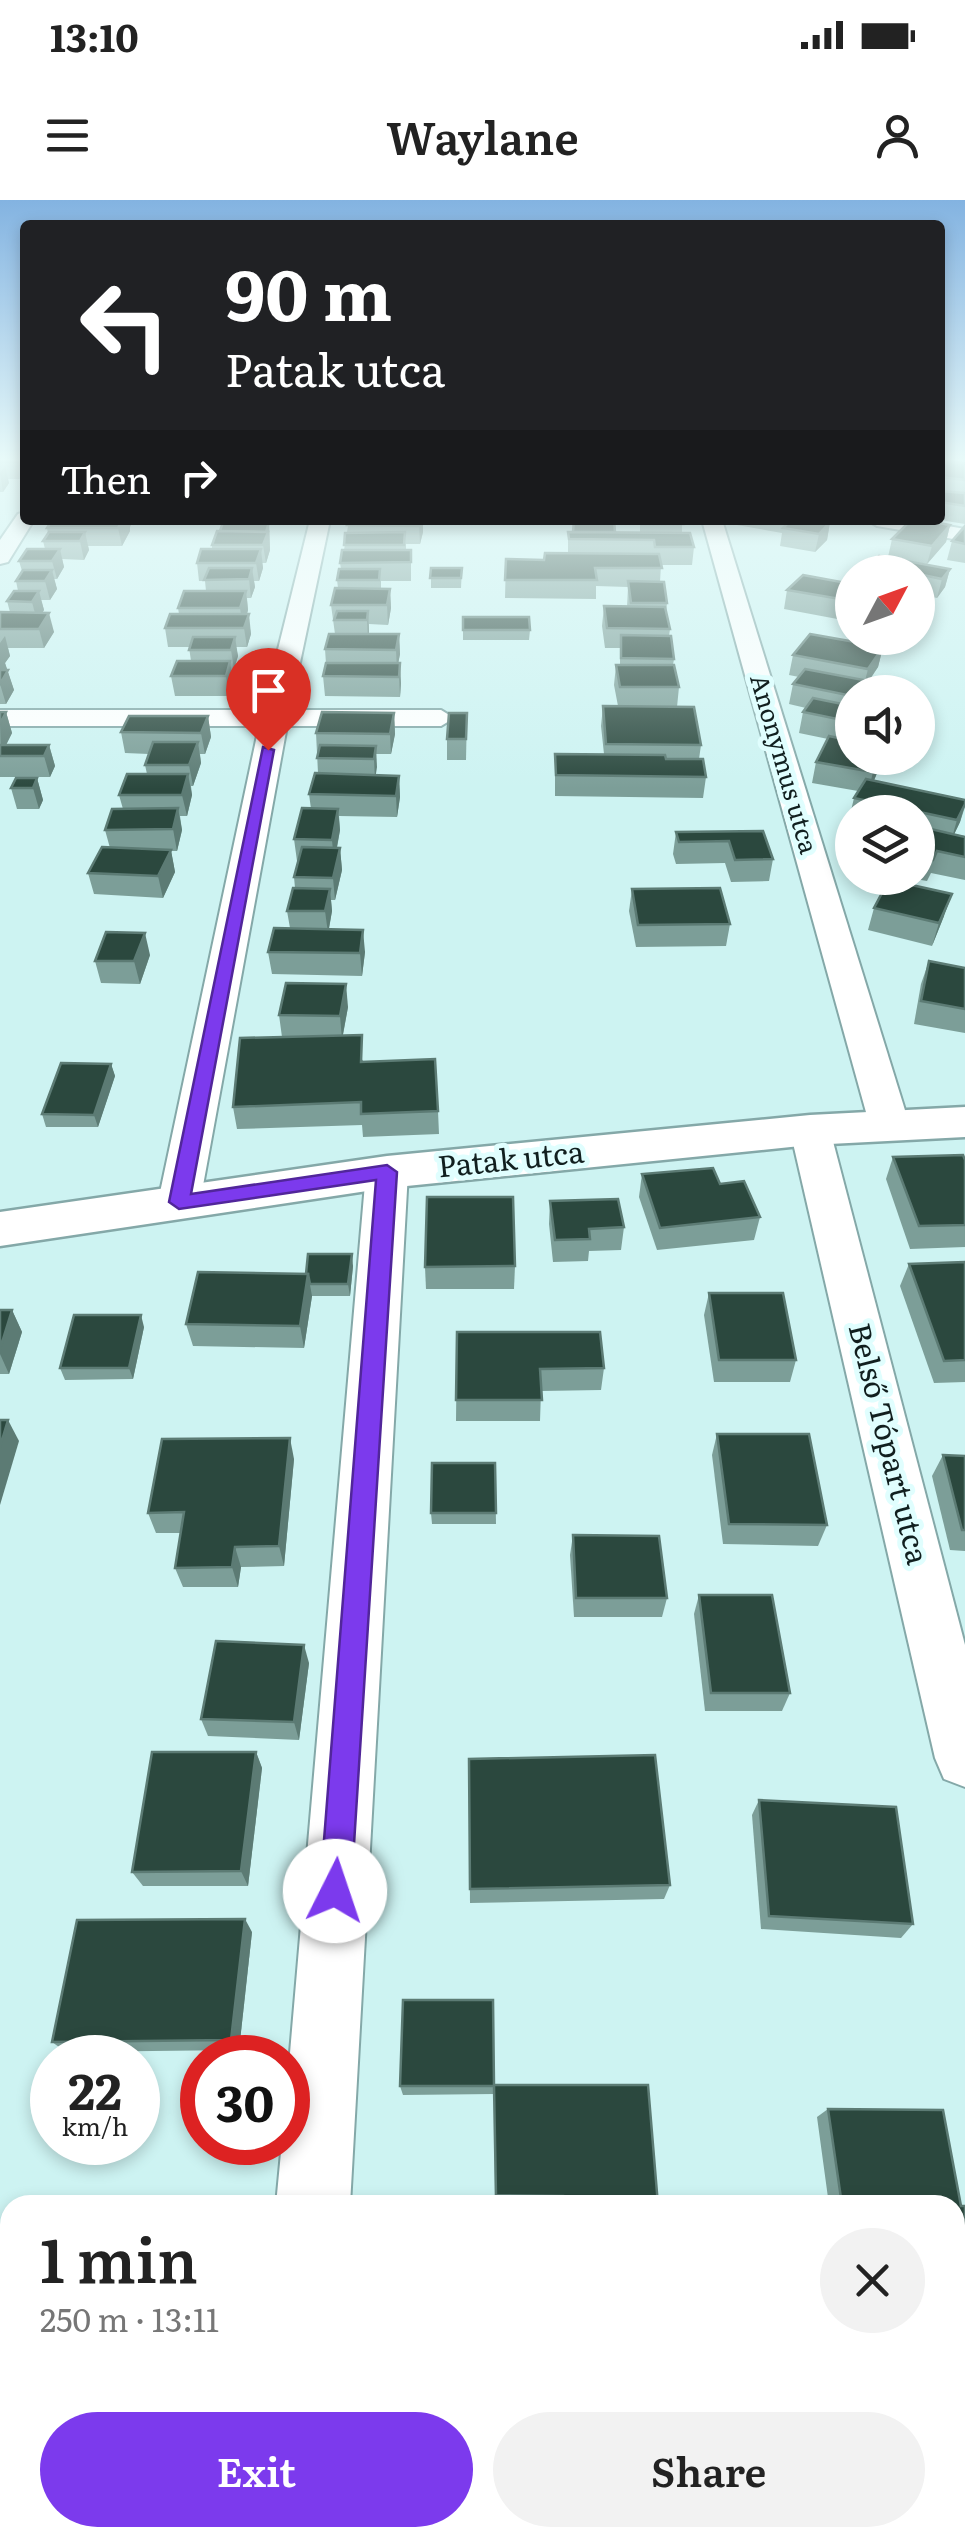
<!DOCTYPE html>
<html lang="en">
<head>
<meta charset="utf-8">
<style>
  body { margin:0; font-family:Literata,serif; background:#f2f2f2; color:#222; height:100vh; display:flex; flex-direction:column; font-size:38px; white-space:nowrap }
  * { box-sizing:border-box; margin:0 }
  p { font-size:32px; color:#767676 }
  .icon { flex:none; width:55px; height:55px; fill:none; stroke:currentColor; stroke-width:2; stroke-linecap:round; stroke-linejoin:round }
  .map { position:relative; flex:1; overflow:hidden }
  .details { position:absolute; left:0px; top:1995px; width:965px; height:352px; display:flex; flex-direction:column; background:#fff; border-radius:30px 30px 0 0; box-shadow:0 5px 15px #0003 }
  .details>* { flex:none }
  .guide { position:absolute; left:20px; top:20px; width:925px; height:305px; border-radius:10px; box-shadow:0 5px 15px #0003; background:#202124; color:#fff; overflow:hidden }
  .needle { width:65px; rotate:49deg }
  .tools { position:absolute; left:835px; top:355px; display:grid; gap:20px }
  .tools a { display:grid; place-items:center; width:100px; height:100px; border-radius:50%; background:#fff; box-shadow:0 5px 15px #0003; font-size:50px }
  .speed { position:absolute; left:30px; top:1835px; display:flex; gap:20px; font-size:50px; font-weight:700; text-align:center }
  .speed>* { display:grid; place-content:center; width:130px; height:130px; border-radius:50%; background:#fff; box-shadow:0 5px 15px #0003; line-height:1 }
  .speed small { font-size:25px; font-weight:400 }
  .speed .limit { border:15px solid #d22; background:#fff; color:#111 }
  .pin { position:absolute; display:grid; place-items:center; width:85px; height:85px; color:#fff; margin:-102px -42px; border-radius:50% 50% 50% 0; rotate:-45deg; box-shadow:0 0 10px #0007 }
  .pin .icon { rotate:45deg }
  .me { position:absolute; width:110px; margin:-55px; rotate:4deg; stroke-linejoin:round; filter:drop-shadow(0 0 8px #0008) }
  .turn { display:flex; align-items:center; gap:35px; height:210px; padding:0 40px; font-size:45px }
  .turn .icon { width:130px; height:130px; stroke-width:2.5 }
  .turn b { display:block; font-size:70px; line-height:85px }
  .then { display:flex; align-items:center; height:95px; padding:0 40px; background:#0003; gap:20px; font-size:38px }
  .round { display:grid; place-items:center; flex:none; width:105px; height:105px; border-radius:52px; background:#f2f2f2 }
  .headline { display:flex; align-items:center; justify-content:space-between; height:170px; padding:0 40px }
  h1 { font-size:60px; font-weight:600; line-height:75px }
  .action { display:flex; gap:20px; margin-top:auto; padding:20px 40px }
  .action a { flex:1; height:115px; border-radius:60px; background:#7c3aed; color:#fff; font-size:40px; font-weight:600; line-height:115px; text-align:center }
  .action a+a { background:#f2f2f2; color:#222 }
  .status { display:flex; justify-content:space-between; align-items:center; height:70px; padding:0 50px; background:#fff; direction:ltr }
  .status svg { height:28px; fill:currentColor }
  header { display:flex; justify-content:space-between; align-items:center; height:130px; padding:0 40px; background:#fff; font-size:45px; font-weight:600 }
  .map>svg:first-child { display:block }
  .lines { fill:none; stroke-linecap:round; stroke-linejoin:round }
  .street-casing { stroke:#84a8a8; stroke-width:4 }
  .secondary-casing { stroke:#84a8a8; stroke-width:5 }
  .street { fill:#fff; fill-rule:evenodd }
  .secondary { fill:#fff; fill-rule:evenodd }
  .wall { fill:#7c9e98 }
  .shaded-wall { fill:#5c7b74 }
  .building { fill:#2b483e; stroke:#5c7b74; stroke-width:2.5 }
  .route { fill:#7c3aed; stroke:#51269a; stroke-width:2.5 }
  .labels { text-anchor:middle; stroke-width:10; stroke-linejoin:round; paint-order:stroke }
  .far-street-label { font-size:25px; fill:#111f1f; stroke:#e0fefe }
  .street-label { font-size:30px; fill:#111f1f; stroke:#e0fefe }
</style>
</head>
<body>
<div class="status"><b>13:10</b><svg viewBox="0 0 49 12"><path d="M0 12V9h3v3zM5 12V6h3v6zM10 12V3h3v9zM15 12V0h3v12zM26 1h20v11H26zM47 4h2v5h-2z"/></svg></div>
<header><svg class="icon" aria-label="menu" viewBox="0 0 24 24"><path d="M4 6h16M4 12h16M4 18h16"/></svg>Waylane<svg class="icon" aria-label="person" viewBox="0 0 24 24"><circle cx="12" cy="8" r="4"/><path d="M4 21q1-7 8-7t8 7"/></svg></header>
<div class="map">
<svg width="965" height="2347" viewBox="0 0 965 2347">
  <rect width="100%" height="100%" fill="#cdf3f2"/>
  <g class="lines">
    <g class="street-casing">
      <g id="street">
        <path d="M25 312V320H34L8 362 0 364V340L18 314Z"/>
        <path d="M310 320H330L290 510H441L454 518 441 526H287L200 1002 194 1012 179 1017 164 1012 158 1002 259 526H0V510H263Z"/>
        <path d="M702 320H722L909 923 903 932 889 936 875 932 869 923Z"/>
        <path d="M867 320H914L965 329V341L877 326Z"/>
        <path d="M810 917 824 921 830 930 965 1445V1587L944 1579 935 1558 790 930 796 921Z"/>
        <path d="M387 958 402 962 408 972 350 2005H276L282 1942H288V1876L366 972 372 962Z"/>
        <path d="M248 2338H332L331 2347H247Z"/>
      </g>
    </g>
    <g class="secondary-casing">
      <path id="secondary" d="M965 907V937L810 945 387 988 0 1046V1012L387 956 810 915Z"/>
    </g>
    <use href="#street" class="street"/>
    <use href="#secondary" class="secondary"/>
  </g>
  <g class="wall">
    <path d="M0 261H25V275L22 279H8L9 283 3 292H0Z"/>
    <path d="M940 261 965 263V324L940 320Z"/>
    <path d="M225 320H279L278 324H269L270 350 266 363H262L263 368 259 381H254L255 387 251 398H247L248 410 247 414 251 434 247 447H236L238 456 234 469H232L233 481 229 496H175L171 476 191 461 189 447H168L165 428 179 414 178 408 206 391 205 381H199L197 363 212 349V345L225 322Z"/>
    <path d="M349 320H423V332L420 344H406V350H411V381H381V389H390L391 408 388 425 369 424V434H399L400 454 398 463 401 483 400 497 325 496 323 476 326 464 325 449 335 434 331 405 338 388 337 380 341 369 340 363 344 350Z"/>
    <path d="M569 320H617H614L615 332H640V320H682V333L694 347 692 365H661L660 382 667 403 666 414 670 429 669 436 674 459 673 465 679 487 677 507 701 545 699 559 706 577 703 598 555 596V554H604L601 526 603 506H618L614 485 616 465H620V448H605L602 426 604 406 627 407 628 387 596 386V399L505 398 506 359 544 360 568 354V332H573L574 320Z"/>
    <path d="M737 320H816L830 322 827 340 815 352 780 346 782 333 737 325Z"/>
    <path d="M950 325 946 342 927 364 888 357 892 339Z"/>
    <path d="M965 326V363L947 360 952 341Z"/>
    <path d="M130 327V331L122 346H88L89 350 84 360 62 359 64 367 57 379H54L57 389 50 400H41L44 410 42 413 54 432 44 448H8L10 456 5 463 14 490 6 504H0V412H10L7 401 18 391 16 381 22 371 19 361 45 349 43 341 48 334 47 328Z"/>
    <path d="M869 366 950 369 945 387 937 398 918 394V372H868Z"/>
    <path d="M431 368H462L461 388H431Z"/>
    <path d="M852 384V416L848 421 784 409 787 390Z"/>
    <path d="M463 417 530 430 529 440H463Z"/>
    <path d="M883 447 878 467 869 481 885 484 883 492H852V558H882L874 581 965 600V607L960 622 954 634 965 636V680L931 673 927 681 909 678H918V612H852V620L849 619 854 598 858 591 812 583 816 562 828 539 799 533 803 512 806 508 789 504 793 484 799 477 789 475 793 455Z"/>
    <path d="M0 512H6L12 533 6 545H49L55 566 50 577H0Z"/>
    <path d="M394 513 395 534 391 554H376V575L399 576 400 597 397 617 339 616 340 630 337 648H340L342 670 335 700H331L332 711 329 729 365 752 362 776 272 774 268 752 290 728 287 711 295 688 294 677 298 661H297L294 639 311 609 309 594 318 573 316 533Z"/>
    <path d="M467 513 466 560H447V539Z"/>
    <path d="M208 516 211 537 205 554H200L201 563 193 586H191L192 595 187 616H180L182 630 177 651H171L175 672 163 698 94 694 88 673 110 648 105 630 123 609 119 595 147 574 145 565 149 554 125 553 121 532Z"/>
    <path d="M37 578 43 600 39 609H17L11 588Z"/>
    <path d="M763 631 773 659 769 681 731 682 725 663 676 664 673 654 676 632Z"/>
    <path d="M632 689 730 724 726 746 636 747 629 711Z"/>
    <path d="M874 708 944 716 932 746 868 730Z"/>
    <path d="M150 755 140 784 101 783 95 761Z"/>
    <path d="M929 761 965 768V833L914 824 921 784Z"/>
    <path d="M348 807 343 835 364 862 438 911 439 934 363 937 362 925 237 929 233 907 282 837 279 815Z"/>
    <path d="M111 864 115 876 98 927H46L42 914Z"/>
    <path d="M893 957 965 960V1047L910 1049 886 979Z"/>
    <path d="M642 974 720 984 760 1017 754 1040 657 1050 639 997Z"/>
    <path d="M550 1001 624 1027 621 1050 589 1051 588 1061 553 1062 549 1024Z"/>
    <path d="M965 1062V1182L934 1183 900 1086 909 1064Z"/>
    <path d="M353 1066 350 1096H312L304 1148 193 1146 186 1124 306 1074Z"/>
    <path d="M515 1066 514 1089H426L425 1067Z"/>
    <path d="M709 1093 796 1160 790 1182H714L704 1115Z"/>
    <path d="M0 1110H12L22 1132 9 1174H0Z"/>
    <path d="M144 1127 133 1179 65 1180 60 1168Z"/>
    <path d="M457 1132 604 1168 601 1190 541 1191 540 1221H456Z"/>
    <path d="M717 1234 827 1325 818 1346 723 1344 712 1255Z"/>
    <path d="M943 1255 965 1256V1351L950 1350 932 1276Z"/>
    <path d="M294 1259 284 1366 241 1367 238 1387H183L175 1368 181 1333H156L148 1313Z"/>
    <path d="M495 1263 496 1324H432L431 1313Z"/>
    <path d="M573 1335 667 1398 662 1417H574L570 1355Z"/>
    <path d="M699 1395 790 1493 782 1511H705L694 1414Z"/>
    <path d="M309 1463 299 1540 208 1536 201 1519Z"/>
    <path d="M256 1552 262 1568 248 1686H143L132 1672Z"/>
    <path d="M469 1559 670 1685 664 1699 470 1703Z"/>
    <path d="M759 1600 913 1724 901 1738 761 1729 752 1615Z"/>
    <path d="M252 1732 239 1850 66 1852 52 1842Z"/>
    <path d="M494 1885 658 2005H560V2002L495 2001 494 1894 403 1895 400 1886Z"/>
    <path d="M828 1909 961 2006H965V2107H955V2005H829L817 1917Z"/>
    <path d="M789 2338H948L949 2347H790Z"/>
  </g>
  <g class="shaded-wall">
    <path d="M19 261H25V275L22 279 18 262Z"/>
    <path d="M5 266 9 283 3 292 0 273Z"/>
    <path d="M123 320H133L130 327V331L122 346 118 328Z"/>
    <path d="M421 320H423V332L420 344 419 326Z"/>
    <path d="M269 322 270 350 266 363 263 345Z"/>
    <path d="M830 322 827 340 815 352 819 334Z"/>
    <path d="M950 325 946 342 927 364 932 346Z"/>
    <path d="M85 332 89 350 84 360 80 341Z"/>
    <path d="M60 349 64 367 57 379 52 361Z"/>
    <path d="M261 349 263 368 259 381 256 363Z"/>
    <path d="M252 368 255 387 251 398 249 379Z"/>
    <path d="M950 369 945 387 937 398 942 379Z"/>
    <path d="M52 370 57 389 50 400 45 381Z"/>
    <path d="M390 389 391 408 388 425 387 405Z"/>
    <path d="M39 391 44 410 37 421 32 402Z"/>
    <path d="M246 391 248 410 243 427 240 408Z"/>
    <path d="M852 401V416L848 421 852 402Z"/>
    <path d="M368 411 369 431 368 440 367 420Z"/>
    <path d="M49 413 54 432 44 448 39 429Z"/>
    <path d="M249 414 251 434 247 447 244 428Z"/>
    <path d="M399 434 400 454 397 470 396 450Z"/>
    <path d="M5 436 10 456 5 463 14 490 6 504 0 484V443Z"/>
    <path d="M235 437 238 456 234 469 231 450Z"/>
    <path d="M883 447 878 467 863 489 868 469Z"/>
    <path d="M230 461 233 481 229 496 226 476Z"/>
    <path d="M400 463 401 483 400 497 399 477Z"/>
    <path d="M6 512 12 533 1 555 0 524Z"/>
    <path d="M394 513 395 534 391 554 390 534Z"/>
    <path d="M208 516 211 537 205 554 201 533Z"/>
    <path d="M198 542 201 563 193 586 189 565Z"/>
    <path d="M49 545 55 566 50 577 44 556Z"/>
    <path d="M376 546 377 567 375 580 374 559Z"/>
    <path d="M880 558H882L880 567 868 593 873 572Z"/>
    <path d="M188 574 192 595 187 616 182 595Z"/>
    <path d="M399 576 400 597 397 617 396 596Z"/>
    <path d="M37 578 43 600 39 609 33 588Z"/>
    <path d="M965 604 960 622 951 641 957 620Z"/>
    <path d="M178 608 182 630 177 651 173 629Z"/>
    <path d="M338 609 340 630 334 662 332 640Z"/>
    <path d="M340 648 342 670 335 700 333 678Z"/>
    <path d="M171 650 175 672 163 698 158 676Z"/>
    <path d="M330 689 332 711 328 733 325 711Z"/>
    <path d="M952 694 944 716 932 746 939 723Z"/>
    <path d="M363 730 365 752 362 776 360 753Z"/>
    <path d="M145 733 150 755 140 784 134 761Z"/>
    <path d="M346 784 348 807 342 839 340 816Z"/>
    <path d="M111 864 115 876 98 927 94 915Z"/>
    <path d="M352 1054 353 1066 350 1096 348 1084Z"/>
    <path d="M308 1074 312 1096 304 1148 300 1126Z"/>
    <path d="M12 1110 22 1132 9 1174 0 1154V1149Z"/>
    <path d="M141 1115 144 1127 133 1179 129 1168Z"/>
    <path d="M8 1220 19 1241 0 1305V1247Z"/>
    <path d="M290 1238 294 1259 284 1366 279 1346Z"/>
    <path d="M235 1347 241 1367 238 1387 232 1367Z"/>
    <path d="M304 1445 309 1463 299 1540 294 1522Z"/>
    <path d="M256 1552 262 1568 248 1686 241 1671Z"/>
    <path d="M245 1719 252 1732 239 1850 231 1840Z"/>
  </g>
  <g class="building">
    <path d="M0 261H19L18 262H0Z"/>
    <path d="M940 261 965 263V280L940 277Z"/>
    <path d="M940 291 965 293V306L940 302Z"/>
    <path d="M52 320H123L118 328H47Z"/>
    <path d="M349 320H421L419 326 347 325Z"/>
    <path d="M574 320H614L615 332H573Z"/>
    <path d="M642 320H682L683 324H642Z"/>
    <path d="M791 320H816L830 322 819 334 783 328Z"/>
    <path d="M911 320H923L950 325 932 346 892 339Z"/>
    <path d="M223 322H269L266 332 220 331Z"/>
    <path d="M965 326V344L952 341Z"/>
    <path d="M217 331 268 332 263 345H212Z"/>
    <path d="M49 332H85L80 341H43Z"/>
    <path d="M405 332 404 345H344L345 333Z"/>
    <path d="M568 332 690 333 694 347H655L654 340 569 339Z"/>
    <path d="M27 349H60L52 361H19Z"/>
    <path d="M201 349H261L256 363H197Z"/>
    <path d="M342 350H411V362L340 363Z"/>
    <path d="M545 353 659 354 662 368H595L597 380H505L506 359 544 360Z"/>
    <path d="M879 356 950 369 942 379 918 374V372H906L869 366Z"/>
    <path d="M209 368H252L249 379 204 380Z"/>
    <path d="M431 368H462L461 378H430Z"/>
    <path d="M339 369H380L379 380H337Z"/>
    <path d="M23 370H52L45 381H16Z"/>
    <path d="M803 375 852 384V401L787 390Z"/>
    <path d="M628 381 664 382 667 403H631Z"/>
    <path d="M335 388 390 389 387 405H331Z"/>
    <path d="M14 391H39L32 402 7 401Z"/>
    <path d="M184 391H246L240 408H178Z"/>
    <path d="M604 406 665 407 670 429 607 428Z"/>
    <path d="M337 411H368L367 420H334Z"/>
    <path d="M0 412 49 413 39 429H0Z"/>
    <path d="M170 414H249L244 428H165Z"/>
    <path d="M463 417H529L530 430H463Z"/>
    <path d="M329 434H399L396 450 325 449Z"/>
    <path d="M810 434 883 447 868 469 793 455Z"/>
    <path d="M621 435 671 436 674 459 621 458Z"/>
    <path d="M193 437H235L231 450H189Z"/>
    <path d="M177 461H230L226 476H171Z"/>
    <path d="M326 463H400L399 477 323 476Z"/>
    <path d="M616 465H674L679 487H620Z"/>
    <path d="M805 469 885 484 879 492H852V496L793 484Z"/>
    <path d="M0 470H8L0 484Z"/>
    <path d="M813 498 852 506V522L803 512Z"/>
    <path d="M603 506 694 507 701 545 606 544Z"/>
    <path d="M0 512H6L0 524Z"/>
    <path d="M322 512 394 513 390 534 316 533Z"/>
    <path d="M449 513H467L466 539H447Z"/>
    <path d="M129 516H208L201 533 121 532Z"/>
    <path d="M829 536 852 541V558H880L873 572 816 562Z"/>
    <path d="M153 542H198L189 565H145Z"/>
    <path d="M0 545H49L44 556H0Z"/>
    <path d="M320 545 376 546 374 559 317 558Z"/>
    <path d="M555 554 665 555 666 559H703L706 577 556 575Z"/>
    <path d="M315 573 399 576 396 596 309 594Z"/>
    <path d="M127 574H188L182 595H119Z"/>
    <path d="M16 578H37L33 588H11Z"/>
    <path d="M866 579 965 600V604L957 620 854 598Z"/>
    <path d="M178 608 173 629 105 630 112 609Z"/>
    <path d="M302 608 338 609 332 640 294 639Z"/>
    <path d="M918 626 965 637V657L937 651 933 660 918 656Z"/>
    <path d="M763 631 773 659 735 660 729 641 679 642 676 632Z"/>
    <path d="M102 647 171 650 158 676 88 673Z"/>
    <path d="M302 647 340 648 333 678 294 677Z"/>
    <path d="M889 680 952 694 939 723 874 708Z"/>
    <path d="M293 688 330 689 325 711H287Z"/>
    <path d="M720 688 730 724 638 725 632 689Z"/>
    <path d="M274 728 363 730 360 753 268 752Z"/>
    <path d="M106 732 145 733 134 761H95Z"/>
    <path d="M929 761 965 768V809L921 801Z"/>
    <path d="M286 783 346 784 340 816 279 815Z"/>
    <path d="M362 835 361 862 435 859 438 911 361 914V902L233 907 240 838Z"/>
    <path d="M61 863 111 864 94 915 42 914Z"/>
    <path d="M963 955 965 960V1025L919 1026 893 957Z"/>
    <path d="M713 968 720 984 744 981 760 1017 660 1028 642 974Z"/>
    <path d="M427 997H513L515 1066 425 1067Z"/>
    <path d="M618 999 624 1027 589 1029 590 1039 555 1040 550 1001Z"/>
    <path d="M308 1054H352L348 1084H310L308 1074H306Z"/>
    <path d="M965 1062V1160L944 1161 909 1064Z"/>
    <path d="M198 1072 308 1074 300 1126 186 1124Z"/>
    <path d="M709 1093H783L796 1160H719Z"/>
    <path d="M0 1110H12L0 1149Z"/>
    <path d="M74 1115H141L129 1168H60Z"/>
    <path d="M457 1132H600L604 1168 540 1169 542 1200H456Z"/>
    <path d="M0 1220H8L0 1247Z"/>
    <path d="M717 1234H809L827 1325 729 1324Z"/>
    <path d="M290 1238 279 1346 235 1347 232 1367 175 1368 184 1312 148 1313 162 1239Z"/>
    <path d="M943 1255 965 1256V1330H962Z"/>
    <path d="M432 1263H495L496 1313H431Z"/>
    <path d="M573 1335 659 1336 667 1398H576Z"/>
    <path d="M699 1395H772L790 1493H711Z"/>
    <path d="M216 1441 304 1445 294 1522 201 1519Z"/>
    <path d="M152 1552H256L241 1671 132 1672Z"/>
    <path d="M655 1555 670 1685 470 1689 469 1559Z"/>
    <path d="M759 1600 896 1607 913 1724 769 1716Z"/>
    <path d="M245 1719 231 1840 52 1842 77 1720Z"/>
    <path d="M403 1800H493L494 1885H648L658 2005H563V1996L496 1995 494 1886H400Z"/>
    <path d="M828 1909 943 1910 961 2006H965V2105H955V2005H842Z"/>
    <path d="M10 2136V2322H0V2187Z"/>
    <path d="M801 2338H948L949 2347H802Z"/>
  </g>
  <linearGradient id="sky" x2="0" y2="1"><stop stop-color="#83b3e1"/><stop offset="0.44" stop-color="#e8faf9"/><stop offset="1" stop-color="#e8faf9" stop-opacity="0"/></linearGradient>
  <rect width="965" height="589" fill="url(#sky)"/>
  <path class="route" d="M263 547 274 550 191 994 387 965 397 972 351 1691 346 1702 335 1707 324 1702 320 1691 376 980 179 1009 169 1002Z"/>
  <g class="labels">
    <g class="far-street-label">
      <text transform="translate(784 564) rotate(74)" y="9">Anonymus utca</text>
    </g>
    <g class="street-label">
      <text transform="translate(511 960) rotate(-6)" y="10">Patak utca</text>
      <text transform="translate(888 1244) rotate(76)" y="10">Belső Tópart utca</text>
    </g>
  </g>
</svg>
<div class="tools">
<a><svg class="needle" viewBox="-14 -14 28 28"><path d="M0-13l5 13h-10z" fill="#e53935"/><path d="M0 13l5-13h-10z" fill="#767676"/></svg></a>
<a><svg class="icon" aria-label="sound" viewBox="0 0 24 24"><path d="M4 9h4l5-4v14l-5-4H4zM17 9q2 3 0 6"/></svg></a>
<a><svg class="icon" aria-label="layers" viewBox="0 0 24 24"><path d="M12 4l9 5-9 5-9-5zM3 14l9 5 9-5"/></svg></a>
</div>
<div class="speed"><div>22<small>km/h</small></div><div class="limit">30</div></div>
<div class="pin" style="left:268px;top:550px;background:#d93025"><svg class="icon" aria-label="arrive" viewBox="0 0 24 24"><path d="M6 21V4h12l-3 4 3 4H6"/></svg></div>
<svg class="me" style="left:335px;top:1691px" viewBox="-20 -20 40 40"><circle r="19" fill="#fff"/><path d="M0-13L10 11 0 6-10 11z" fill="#7c3aed"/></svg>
<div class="guide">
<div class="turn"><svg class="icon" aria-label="left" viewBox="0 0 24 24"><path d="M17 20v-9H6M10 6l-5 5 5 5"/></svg><div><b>90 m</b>Patak utca</div></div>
<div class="then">Then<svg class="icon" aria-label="right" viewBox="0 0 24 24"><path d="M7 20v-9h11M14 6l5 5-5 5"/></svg></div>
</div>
<section class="details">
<div class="headline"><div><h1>1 min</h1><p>250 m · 13:11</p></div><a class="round"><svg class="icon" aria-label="close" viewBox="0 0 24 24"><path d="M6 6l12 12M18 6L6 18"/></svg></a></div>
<div class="action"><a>Exit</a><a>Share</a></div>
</section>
</div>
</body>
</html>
